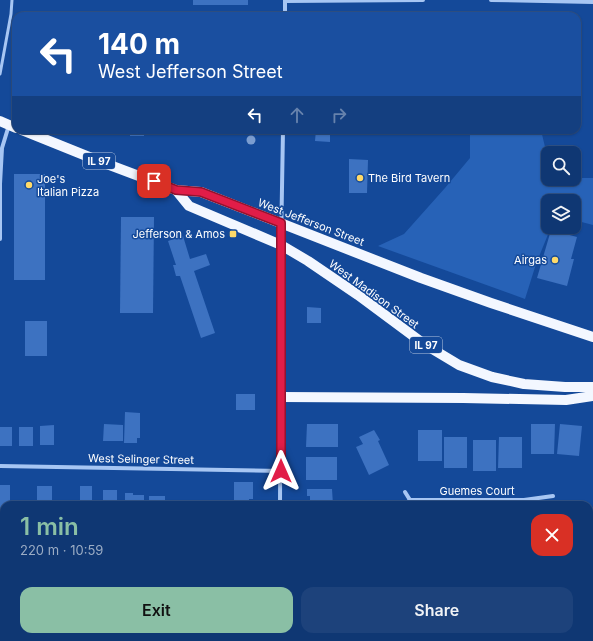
<!DOCTYPE html>
<html lang="en">
<head>
<meta charset="utf-8">
<style>
  body { margin:0; font-family:Inter,sans-serif; background:#1d427b; color:#f1f3f6; height:100vh; display:flex; flex-direction:column; font-size:15px; white-space:nowrap }
  * { box-sizing:border-box; margin:0 }
  p { font-size:13px; color:#9bacc4 }
  .icon { flex:none; width:22px; height:22px; fill:none; stroke:currentColor; stroke-width:2; stroke-linecap:round; stroke-linejoin:round }
  .map { position:relative; flex:1; overflow:hidden }
  .panel { position:absolute; left:0px; top:501px; width:593px; height:140px; display:flex; flex-direction:column; background:#0f3773; border-radius:12px 12px 0 0; box-shadow:0 1px 3px #0004,0 0 0 1px #2f5185 }
  .panel>* { flex:none }
  .top-card { position:absolute; left:12px; top:12px; width:569px; height:122px; border-radius:12px; box-shadow:0 1px 3px #0004,0 0 0 1px #2f5185; background:#1a4fa0; color:#fff; overflow:hidden }
  .buttons { position:absolute; left:541px; top:146px; display:grid; gap:8px }
  .buttons a { display:grid; place-items:center; width:40px; height:40px; border-radius:8px; background:#0f3773; box-shadow:0 1px 3px #0004,0 0 0 1px #2f5185; font-size:20px }
  .pin { position:absolute; display:grid; place-items:center; width:34px; height:34px; color:#fff; margin:-17px; border-radius:8px; box-shadow:0 2px 6px #0006 }
  .me { position:absolute; width:44px; margin:-22px; rotate:0deg; stroke-linejoin:round; filter:drop-shadow(0 0 3px #0008) }
  .turn { display:flex; align-items:center; gap:14px; height:84px; padding:0 20px; font-size:18px }
  .turn .icon { width:52px; height:52px; stroke-width:2.5 }
  .turn b { display:block; font-size:28px; line-height:34px }
  .lanes { display:flex; align-items:center; height:38px; padding:0 20px; background:#0003; justify-content:center; gap:20px; direction:ltr }
  .lanes .off { opacity:.35 }
  .round { display:grid; place-items:center; flex:none; width:42px; height:42px; border-radius:12px; background:#1d427b }
  .overview { display:flex; align-items:center; justify-content:space-between; height:68px; padding:0 20px }
  h1 { font-size:24px; font-weight:600; line-height:30px; color:#8abfa5 }
  .action { display:flex; gap:8px; margin-top:auto; padding:8px 20px }
  .action a { flex:1; height:46px; border-radius:12px; background:#8abfa5; color:#111; font-size:16px; font-weight:600; line-height:46px; text-align:center }
  .action a+a { background:#1d427b; color:#f1f3f6 }
  .map>svg:first-child { display:block }
  .green { fill:#2762b7 }
  .building { fill:#3d72c1 }
  .lines { fill:none; stroke-linecap:round; stroke-linejoin:round }
  .path { stroke:#a7c6f3; stroke-width:2; stroke-dasharray:2 3; stroke-linecap:butt }
  .lane { stroke:#a7c6f3; stroke-width:3 }
  .street { stroke:#a7c6f3; stroke-width:4 }
  .primary { stroke:#f3f7ff; stroke-width:10 }
  .tree { fill:#7b9dd0 }
  .route-casing { stroke:#92132f; stroke-width:10 }
  .route { stroke:#e11d48; stroke-width:7 }
  .poi-dot { fill:#ffda69; stroke:#144999; stroke-width:1.5 }
  .labels { text-anchor:middle; stroke-width:3; stroke-linejoin:round; paint-order:stroke }
  .shield { fill:#144999; stroke:#b8c8e0; stroke-width:1 }
  .shield-label { font-size:10px; font-weight:bold; fill:#fff }
  .poi-label { font-size:11px; fill:#fff; stroke:#144999; text-anchor:start }
  .street-label { font-size:11px; fill:#fff; stroke:#144999 }
</style>
</head>
<body>
<div class="map">
<svg width="593" height="641" viewBox="0 0 593 641">
  <rect width="100%" height="100%" fill="#144999"/>
  <path class="green" d="M470 130H541L545 147 549 153 548 179H574V177L577 178H593V225L574 220V201H548V227H551L536 264 525 299 378 246 404 234 445 188 470 158Z"/>
  <g class="building">
    <rect x="193" y="0" width="55" height="5"/>
    <rect x="130" y="130" width="14" height="6"/>
    <path d="M316 130H330V142L315 141Z"/>
    <path d="M349 159 368 160 367 193H349Z"/>
    <rect x="14" y="174" width="31" height="106"/>
    <path d="M121 217H154L153 313H120Z"/>
    <path d="M551 230 577 237 571 259H574L567 286 537 278Z"/>
    <path d="M183 236 190 259 206 254 210 265 194 271 215 333 201 338 180 276H176L173 265H176L168 241Z"/>
    <path d="M307 307 321 308V323H307Z"/>
    <rect x="25" y="321" width="22" height="35"/>
    <rect x="236" y="394" width="19" height="16"/>
    <path d="M125 412 140 413V438H137V443H124Z"/>
    <path d="M104 424 123 425V441H103Z"/>
    <path d="M307 424H338V447H306Z"/>
    <path d="M531 424H555L554 454H531Z"/>
    <path d="M560 424 582 426 579 456 557 454Z"/>
    <path d="M54 425V445H40V426Z"/>
    <rect x="0" y="427" width="12" height="19"/>
    <rect x="19" y="427" width="14" height="19"/>
    <path d="M374 430 380 440 378 441 389 465 369 475 356 447 363 444 359 437Z"/>
    <rect x="418" y="430" width="24" height="31"/>
    <rect x="444" y="437" width="23" height="31"/>
    <path d="M499 437H522V468H498Z"/>
    <rect x="473" y="440" width="23" height="31"/>
    <rect x="306" y="457" width="31" height="23"/>
    <path d="M234 482H253V499H249V503H234Z"/>
    <path d="M0 485H10V505H4V517H0Z"/>
    <rect x="37" y="486" width="15" height="19"/>
    <rect x="80" y="486" width="12" height="19"/>
    <path d="M307 489H332L333 505H310V496H307Z"/>
    <rect x="103" y="490" width="14" height="15"/>
    <path d="M125 493H133V495H144V505H125Z"/>
    <rect x="149" y="496" width="16" height="9"/>
    <rect x="344" y="501" width="12" height="4"/>
    <path d="M593 507V533L589 531V513Z"/>
    <path d="M92 637H94L101 641H90Z"/>
    <rect x="313" y="637" width="17" height="4"/>
    <path d="M345 637H380L384 639 383 641H351Z"/>
    <path d="M506 637H527L529 641H508Z"/>
  </g>
  <g class="lines">
    <g class="path">
      <path d="M123 637 130 641"/>
      <path d="M67 641 70 637"/>
      <path d="M79 641 81 638 84 637"/>
      <path d="M206 641V637"/>
    </g>
    <path class="lane" d="M0 74 11 14 12 0"/>
    <g class="street">
      <path d="M491 0 593 2"/>
      <path d="M285 1 423 0"/>
      <path d="M285 16V0"/>
      <path d="M0 239V184L2 148 9 125"/>
      <path d="M0 466 281 471"/>
      <path d="M405 492 410 500"/>
      <path d="M280 505 281 245 283 130"/>
      <path d="M404 505 410 500H524L553 496"/>
      <path d="M424 637 429 641"/>
      <path d="M278 641V637"/>
    </g>
    <g class="primary">
      <path d="M0 121 16 128"/>
      <path d="M22 130 99 161 176 190 201 192 421 278 491 303 593 337"/>
      <path d="M176 190 189 206 281 245 308 261 358 295 424 344 459 365 492 377 524 384 565 387H593"/>
      <path d="M281 397 463 398 566 400 593 396"/>
    </g>
  </g>
  <circle class="tree" cx="251" cy="140" r="4.5"/>
  <g class="lines">
    <g class="route-casing">
      <path id="route" d="M154 181 176 190 201 192 281 223V471"/>
    </g>
    <use href="#route" class="route"/>
  </g>
  <g class="poi-dot">
    <circle cx="360" cy="178" r="4"/>
    <circle cx="29" cy="185" r="4"/>
    <rect x="229" y="230" width="8" height="8" rx="2"/>
    <circle cx="555" cy="260" r="4"/>
  </g>
  <g class="labels">
    <g class="shield">
      <rect x="83" y="153" width="32" height="16" rx="3"/>
      <rect x="410" y="337" width="32" height="16" rx="3"/>
    </g>
    <g class="shield-label">
      <text x="99" y="165">IL 97</text>
      <text x="426" y="349">IL 97</text>
    </g>
    <g class="poi-label">
      <text x="368" y="182">The Bird Tavern</text>
      <text x="37" y="183">Joe's<tspan x="37" dy="13">Italian Pizza</tspan></text>
      <text x="225" y="238" text-anchor="end">Jefferson &amp; Amos</text>
      <text x="547" y="264" text-anchor="end">Airgas</text>
    </g>
    <g class="street-label">
      <text transform="translate(311 222) rotate(21)" y="4">West Jefferson Street</text>
      <text transform="translate(374 294) rotate(36)" y="4">West Madison Street</text>
      <text transform="translate(141 459) rotate(1)" y="4">West Selinger Street</text>
      <text x="477" y="495">Guemes Court</text>
    </g>
  </g>
</svg>
<div class="buttons">
<a><svg class="icon" aria-label="search" viewBox="0 0 24 24"><circle cx="10" cy="10" r="6"/><path d="M15 15l6 6"/></svg></a>
<a><svg class="icon" aria-label="layers" viewBox="0 0 24 24"><path d="M12 4l9 5-9 5-9-5zM3 14l9 5 9-5"/></svg></a>
</div>
<div class="pin" style="left:154px;top:181px;background:#d93025"><svg class="icon" aria-label="arrive" viewBox="0 0 24 24"><path d="M6 21V4h12l-3 4 3 4H6"/></svg></div>
<svg class="me" style="left:281px;top:471px" viewBox="-20 -20 40 40"><path d="M0-17L14 15 0 8-14 15z" fill="#e11d48" stroke="#fff" stroke-width="4"/></svg>
<div class="top-card">
<div class="turn"><svg class="icon" aria-label="left" viewBox="0 0 24 24"><path d="M17 20v-9H6M10 6l-5 5 5 5"/></svg><div><b>140 m</b>West Jefferson Street</div></div>
<div class="lanes"><svg class="icon" aria-label="left" viewBox="0 0 24 24"><path d="M17 20v-9H6M10 6l-5 5 5 5"/></svg><svg class="icon off" aria-label="ahead" viewBox="0 0 24 24"><path d="M12 20V5M6 11l6-6 6 6"/></svg><svg class="icon off" aria-label="right" viewBox="0 0 24 24"><path d="M7 20v-9h11M14 6l5 5-5 5"/></svg></div>
</div>
<section class="panel">
<div class="overview"><div><h1>1 min</h1><p>220 m · 10:59</p></div><a class="round" style="background:#d93025;color:#fff"><svg class="icon" aria-label="close" viewBox="0 0 24 24"><path d="M6 6l12 12M18 6L6 18"/></svg></a></div>
<div class="action"><a>Exit</a><a>Share</a></div>
</section>
</div>
</body>
</html>
